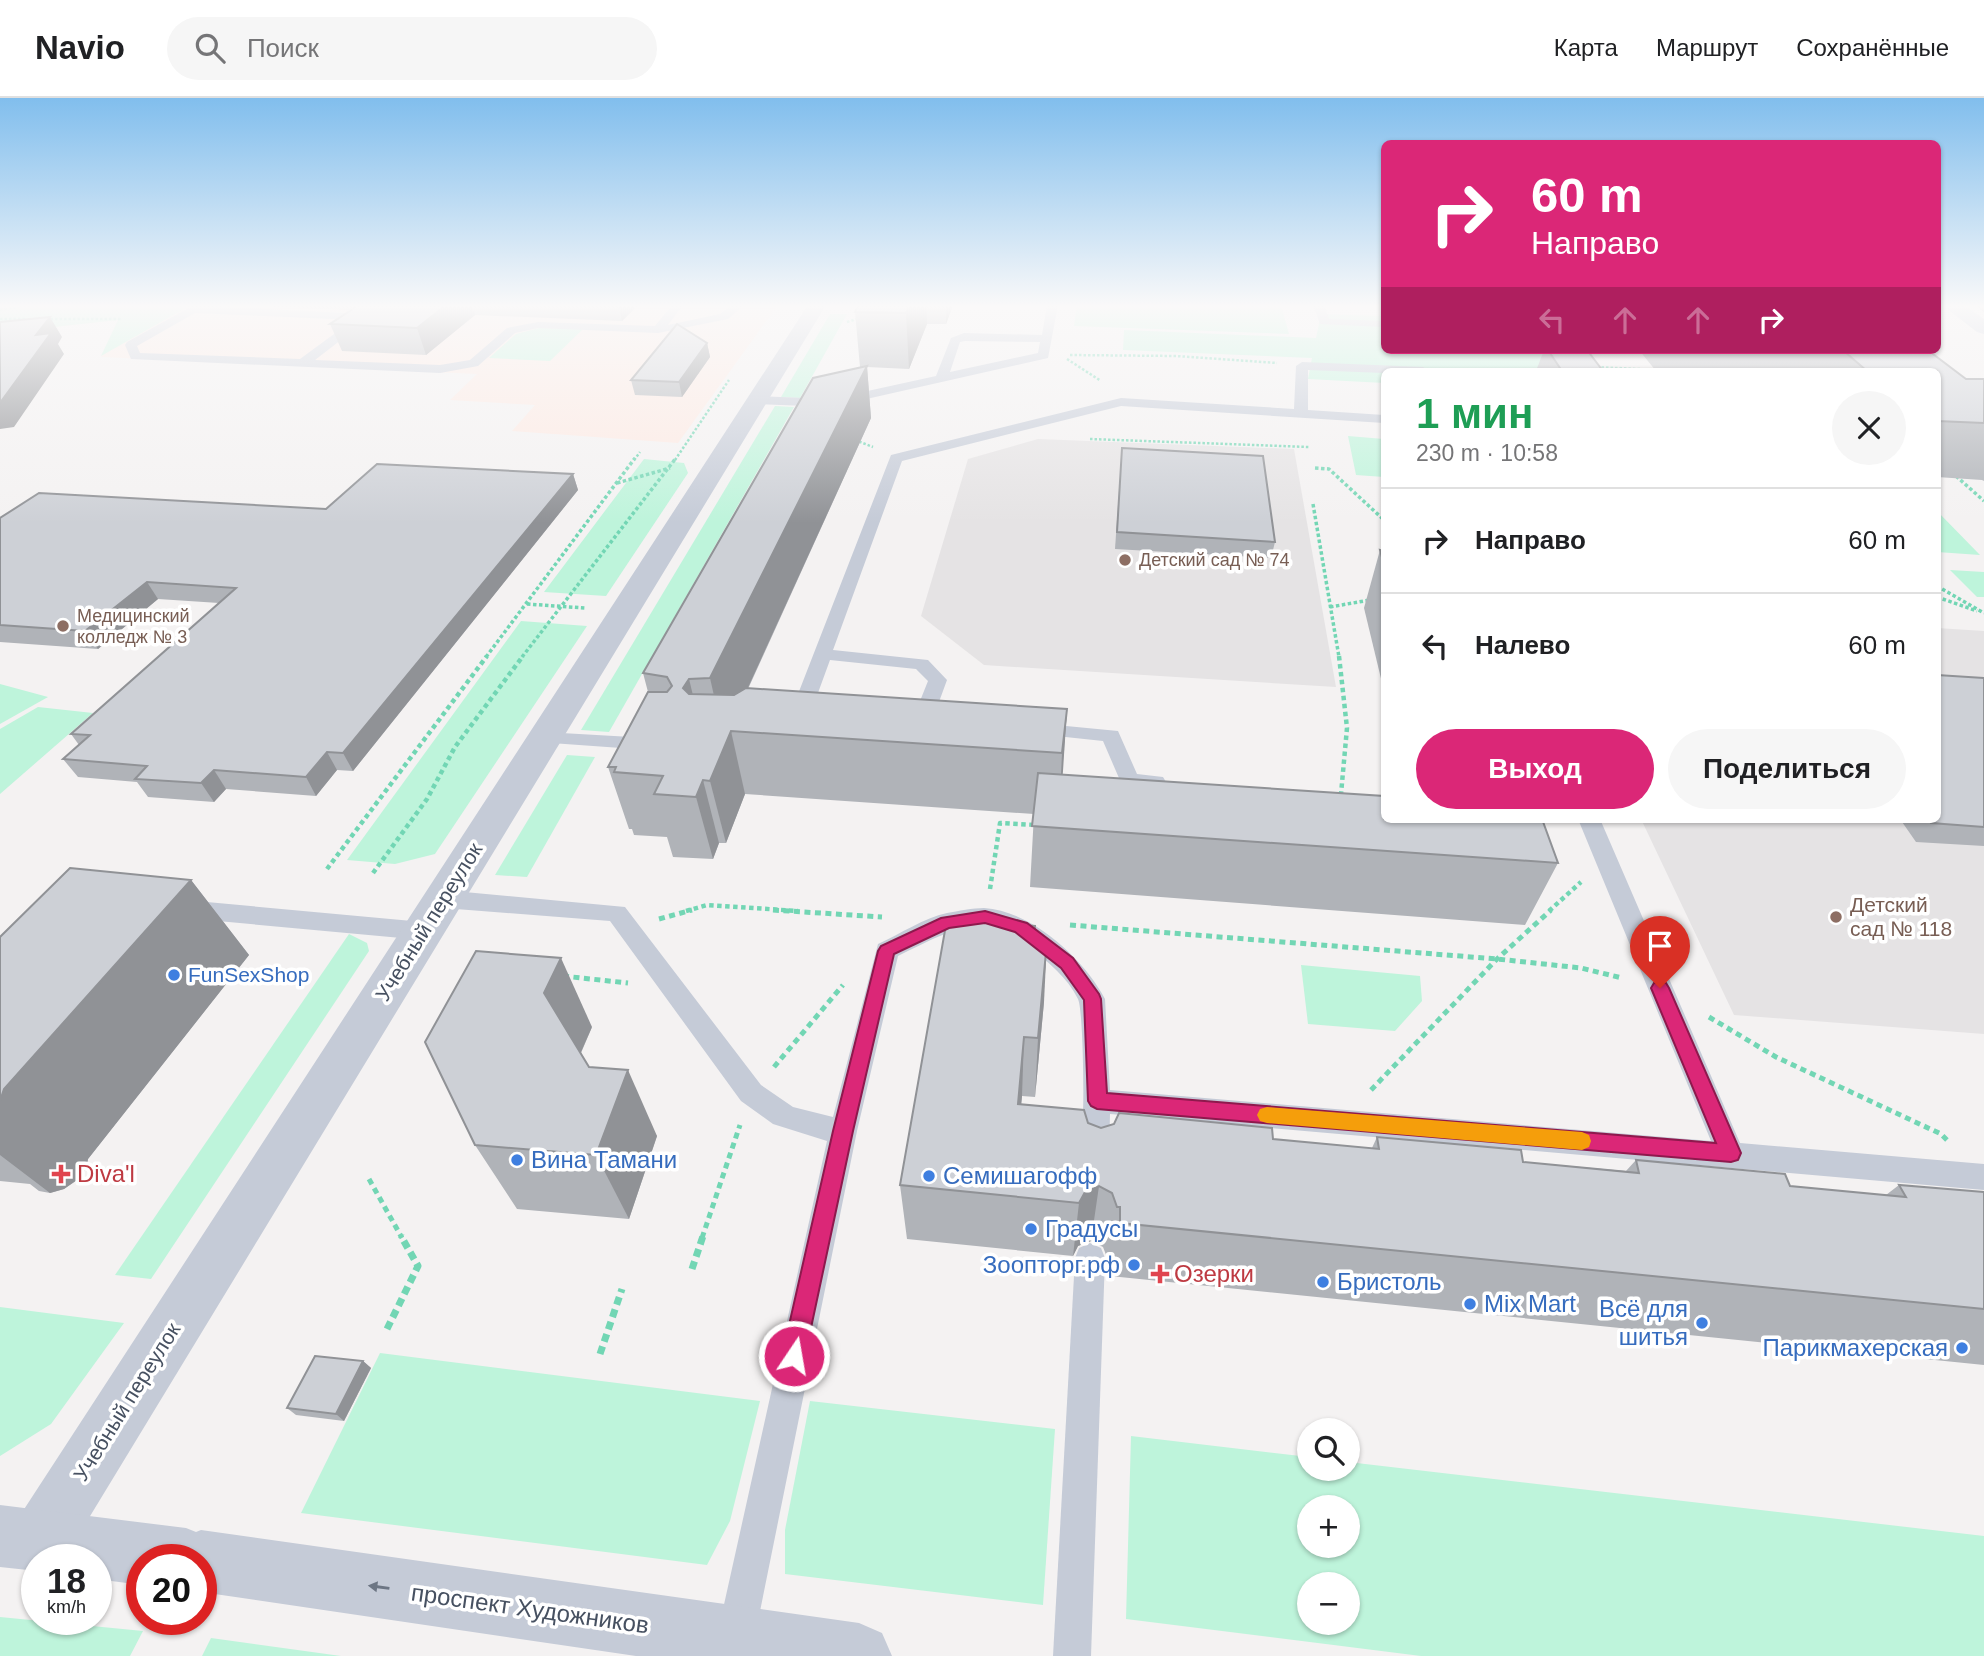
<!DOCTYPE html>
<html lang="ru">
<head>
<meta charset="utf-8">
<style>
  body { margin:0; font-family:Helvetica,sans-serif; background:#f6f6f6; color:#202124; height:100vh; display:flex; flex-direction:column; font-size:26px; white-space:nowrap }
  * { box-sizing:border-box; margin:0 }
  p { font-size:23px; color:#757577 }
  .icon { flex:none; width:38px; height:38px; fill:none; stroke:currentColor; stroke-width:2; stroke-linecap:round; stroke-linejoin:round }
  .map { position:relative; flex:1; overflow:hidden }
  .side { position:absolute; left:1381px; top:270px; width:560px; height:455px; display:flex; flex-direction:column; background:#fff; border-radius:10px; box-shadow:0 2px 5px #0004 }
  .side>* { flex:none }
  .top-card { position:absolute; left:1381px; top:42px; width:560px; height:214px; border-radius:10px; box-shadow:0 2px 5px #0004; background:#db2777; color:#fff; overflow:hidden }
  .fabs { position:absolute; left:1297px; top:1320px; display:grid; gap:14px }
  .fabs a { display:grid; place-items:center; width:63px; height:63px; border-radius:50%; background:#fff; box-shadow:0 2px 5px #0004; font-size:35px }
  .speed { position:absolute; left:21px; top:1446px; display:flex; gap:14px; font-size:35px; font-weight:700; text-align:center }
  .speed>* { display:grid; place-content:center; width:91px; height:91px; border-radius:50%; background:#fff; box-shadow:0 2px 5px #0004; line-height:1 }
  .speed small { font-size:18px; font-weight:400 }
  .speed .limit { border:10px solid #d22; background:#fff; color:#111 }
  .pin { position:absolute; display:grid; place-items:center; width:60px; height:60px; color:#fff; margin:-72px -30px; border-radius:50% 50% 50% 0; rotate:-45deg; box-shadow:0 0 7px #0007 }
  .pin .icon { rotate:45deg }
  .me { position:absolute; width:77px; margin:-38px; rotate:12deg; stroke-linejoin:round; filter:drop-shadow(0 0 5px #0008) }
  .turn { display:flex; align-items:center; gap:24px; height:147px; padding:0 35px; font-size:32px }
  .turn .icon { width:91px; height:91px; stroke-width:2.5 }
  .turn b { display:block; font-size:49px; line-height:60px }
  .lanes { display:flex; align-items:center; height:66px; padding:0 35px; background:#0003; justify-content:center; gap:35px; direction:ltr }
  .lanes .off { opacity:.35 }
  .round { display:grid; place-items:center; flex:none; width:74px; height:74px; border-radius:37px; background:#f6f6f6 }
  .summary { display:flex; align-items:center; justify-content:space-between; height:119px; padding:0 35px }
  h1 { font-size:42px; font-weight:800; line-height:52px; color:#1e9e55 }
  .button { display:flex; gap:14px; margin-top:auto; padding:14px 35px }
  .button a { flex:1; height:80px; border-radius:42px; background:#db2777; color:#fff; font-size:28px; font-weight:800; line-height:80px; text-align:center }
  .button a+a { background:#f6f6f6; color:#202124 }
  ul { padding:0; list-style:none }
  li { display:flex; align-items:center; gap:21px; height:105px; padding:0 35px; border-top:2px solid #e0e0e0 }
  li div { flex:1 }
  li b { display:block; font-size:26px }
  li em { font-style:normal }
  header { display:flex; align-items:center; gap:42px; box-sizing:border-box; height:98px; padding:0 35px; background:#fff; border-bottom:2px solid #e0e0e0 }
  header strong { font-size:33px }
  nav { display:flex; gap:38px; margin-inline-start:auto; font-size:24px }
  .search { width:490px; height:63px; background:#f6f6f6; display:flex; align-items:center; gap:18px; box-sizing:border-box; padding:0 24px; border-radius:38px; color:#757577; font-size:26px }
  .map>svg:first-child { display:block }
  .education { fill:#e5e3e4 }
  .medical { fill:#fde9e2 }
  .green { fill:#bef4db; fill-rule:evenodd }
  .lines { fill:none; stroke-linecap:round; stroke-linejoin:round }
  .path-far4 { stroke:#72d6b4; stroke-width:2.5; stroke-dasharray:2.5 2; stroke-linecap:butt }
  .path-far3 { stroke:#72d6b4; stroke-width:3.5; stroke-dasharray:3.5 2.5; stroke-linecap:butt }
  .path-far2 { stroke:#72d6b4; stroke-width:4.5; stroke-dasharray:4.5 3.5; stroke-linecap:butt }
  .path-far1 { stroke:#72d6b4; stroke-width:5; stroke-dasharray:6 4.5; stroke-linecap:butt }
  .path { stroke:#72d6b4; stroke-width:7; stroke-dasharray:8 5; stroke-linecap:butt }
  .service { fill:#c5cbd7; fill-rule:evenodd }
  .minor { fill:#c5cbd7; fill-rule:evenodd }
  .tertiary { fill:#c5cbd7; fill-rule:evenodd }
  .secondary { fill:#c3cbdc; fill-rule:evenodd }
  .tram { stroke:#b3b5bd; stroke-width:2 }
  .wall { fill:#b0b3b8 }
  .shaded-wall { fill:#909296 }
  .building { fill:#cdd0d6; stroke:#909296; stroke-width:2 }
  .oneway { fill:#6d7684 }
  .route { fill:#db2777; stroke:#8e194d; stroke-width:2 }
  .slow { fill:#f59e0b }
  .education-dot { fill:#8d6e63; stroke:#fff; stroke-width:2.5 }
  .shop-dot { fill:#3f7fe0; stroke:#fff; stroke-width:2.5 }
  .health-dot { fill:#e0444e; stroke:#fff; stroke-width:2.5 }
  .labels { text-anchor:middle; stroke-width:7; stroke-linejoin:round; paint-order:stroke }
  .far-education-label { font-size:18px; fill:#785e54; stroke:#fff; text-anchor:start }
  .education-label { font-size:21px; fill:#785e54; stroke:#fff; text-anchor:start }
  .street-label { font-size:21px; fill:#475161; stroke:#fff }
  .shop-label { font-size:21px; fill:#366cbe; stroke:#fff; text-anchor:start }
  .near-shop-label { font-size:24px; fill:#366cbe; stroke:#fff; text-anchor:start }
  .near-health-label { font-size:24px; fill:#be3a42; stroke:#fff; text-anchor:start }
  .near-street-label { font-size:24px; fill:#475161; stroke:#fff }
</style>
</head>
<body>
<header>
<strong>Navio</strong>
<div class="search"><svg class="icon" aria-label="search" viewBox="0 0 24 24"><circle cx="10" cy="10" r="6"/><path d="M15 15l6 6"/></svg>Поиск</div>
<nav><a>Карта</a><a>Маршрут</a><a>Сохранённые</a></nav>
</header>
<div class="map">
<svg width="1984" height="1558" viewBox="0 0 1984 1558">
  <rect width="100%" height="100%" fill="#f4f2f2"/>
  <g class="education">
    <path d="M1038 341 1294 351 1336 589 984 567 921 518 968 361Z"/>
    <path d="M1937 530 1984 533V936L1734 917 1641 721H1937Z"/>
  </g>
  <path class="medical" d="M0 207H778L678 345 512 333 535 307 450 302 477 276 101 259 118 222 0 235Z"/>
  <g class="green">
    <path d="M0 207H191L101 258 118 222 0 235Z"/>
    <path d="M1077 207H1281L1289 236 1074 228Z"/>
    <path d="M830 216H847L800 300 781 299Z"/>
    <path d="M1321 216 1384 218V252H1563L1574 273H1384V285L1308 281 1312 260 1123 252 1124 232 1316 240Z"/>
    <path d="M539 230 583 231 550 263 489 260 516 236Z"/>
    <path d="M775 308 794 309 609 634 581 632Z"/>
    <path d="M1348 338 1384 341V379L1356 377Z"/>
    <path d="M644 361 684 365 688 375 606 498 544 494Z"/>
    <path d="M1937 413 1980 457 1937 454Z"/>
    <path d="M1950 472 1984 474V499H1977Z"/>
    <path d="M521 523 587 528 435 756 395 766 347 762Z"/>
    <path d="M0 586 48 599 0 626Z"/>
    <path d="M38 609 93 615 0 696V631Z"/>
    <path d="M567 657 595 659 527 779 495 777Z"/>
    <path d="M349 836 367 845 369 853 151 1181 115 1177Z"/>
    <path d="M1301 867 1420 878 1422 903 1395 933 1308 926Z"/>
    <path d="M0 1209 124 1225 51 1326 0 1358Z"/>
    <path d="M380 1255 760 1303 730 1423 707 1467 301 1415Z"/>
    <path d="M810 1303 1055 1331 1043 1507 785 1476V1432Z"/>
    <path d="M1131 1338 1309 1359V1370H1348V1364L1984 1438V1558H1421L1126 1521ZM1309 1409H1348V1447H1309ZM1309 1486H1348V1524H1309Z"/>
    <path d="M0 1519 143 1533 130 1558H0Z"/>
    <path d="M211 1540 341 1558H202Z"/>
  </g>
  <g class="lines">
    <g class="path-far4">
      <path d="M0 212 28 207"/>
      <path d="M0 221H27"/>
      <path d="M46 221H122"/>
      <path d="M847 224 860 220"/>
      <path d="M1070 257 1176 258 1277 265"/>
      <path d="M1067 261 1101 283"/>
      <path d="M1597 269 1658 272"/>
      <path d="M1090 341 1309 349"/>
      <path d="M855 342 873 349"/>
      <path d="M634 362 640 354"/>
      <path d="M675 362 729 282"/>
    </g>
    <g class="path-far3">
      <path d="M1315 370 1329 371 1384 422"/>
      <path d="M1956 378 1984 403"/>
      <path d="M617 385 670 370"/>
      <path d="M1313 406 1339 559"/>
      <path d="M1937 488 1984 515"/>
      <path d="M1937 499 1977 513"/>
      <path d="M527 506 585 510"/>
      <path d="M1330 509 1370 502"/>
      <path d="M486 559 635 360"/>
      <path d="M522 559 676 360"/>
    </g>
    <g class="path-far2">
      <path d="M1339 558 1347 630 1341 696"/>
      <path d="M327 771 487 558"/>
      <path d="M373 775 427 701 455 649 523 558"/>
      <path d="M990 791 1000 725 1036 727"/>
      <path d="M686 813 707 807 798 813"/>
      <path d="M1549 813 1581 784"/>
    </g>
    <g class="path-far1">
      <path d="M773 812 882 819"/>
      <path d="M659 821 692 812"/>
      <path d="M1070 827 1497 861 1581 870 1622 880"/>
      <path d="M563 878 628 885"/>
      <path d="M1709 919 1776 959 1941 1036 1947 1042"/>
      <path d="M774 969 843 887"/>
      <path d="M1371 992 1497 861 1551 812"/>
      <path d="M369 1081 402 1140"/>
      <path d="M702 1140 740 1027"/>
    </g>
    <g class="path">
      <path d="M692 1171 703 1138"/>
      <path d="M387 1231 418 1168 401 1138"/>
      <path d="M600 1256 622 1191"/>
    </g>
    <g class="service">
      <path d="M194 207 364 216 370 219 368 221 315 262 440 267 470 262 507 230 538 224 655 228 672 207H683L668 227 720 216 732 207H744L728 221 658 235 538 230 515 235 478 268 440 275 131 261 125 247 127 244ZM195 215 353 222 300 261 140 255 137 248Z"/>
      <path d="M1047 207H1058L1048 260 831 309 757 306 751 302 757 298 831 301 936 278 951 240 964 235 1042 237ZM965 243 1040 244 1038 255 950 274 960 244Z"/>
      <path d="M1313 207H1324L1329 221 1384 223V229L1320 226Z"/>
      <path d="M1302 264 1423 269 1429 273H1384V275L1308 272V312L1384 317V325L1121 308 902 363 833 552 928 562 947 582 932 623 929 627H915L912 623 928 583 916 571 830 562 811 614 808 618H794L791 614 891 357 1121 300 1294 311 1296 268Z"/>
      <path d="M1035 625 1118 633 1137 676 1163 679 1166 684 1163 689 1156 691 1122 687 1103 643 1028 635 1025 631 1028 627Z"/>
      <path d="M544 634 649 640 656 642 659 646 656 650 649 652 537 644 534 640 537 636Z"/>
      <path d="M1578 721H1600L1740 1045 1984 1066V1092L1110 1016 1109 1057 1105 1066 1095 1070 1085 1066C1078 1050 1082 1030 1083 1013 1084 997 1083 911 1078 901 1067 879 1049 865 1031 850 981 812 947 834 898 858L857 1033 755 1538 750 1552 736 1557 722 1552 717 1538 827 1043 773 1026 741 1003 610 823 443 810 435 807 431 801 435 795 443 792 625 809 761 987 793 1009 833 1019 878 846C900 836 924 820 947 815 958 813 973 810 984 810 1032 813 1084 861 1105 901L1110 992 1711 1043Z"/>
      <path d="M185 802 423 824 431 827 435 833 431 839 423 842 185 820 177 817 173 811 177 805Z"/>
      <path d="M1090 1145 1101 1150 1105 1160 1091 1558H1053L1075 1160 1079 1150Z"/>
    </g>
    <path class="minor" d="M808 207H826L64 1461H37V1470L19 1463 10 1441 19 1419Z"/>
    <path class="tertiary" d="M0 1407 186 1430 196 1434 201 1432 859 1525 882 1535 892 1558H636L201 1494V1461H142V1487L96 1481V1461H37V1473L0 1469Z"/>
    <path class="secondary" d="M1942 207H1964L1984 221V236L1977 234Z"/>
    <path class="tram" d="M1976 207 1984 213"/>
  </g>
  <g class="wall">
    <path d="M264 207H638L622 223 475 217 426 257 342 253 330 226 352 212 265 208Z"/>
    <path d="M858 207H953L946 226H927L909 271 867 269 871 320 748 591 1067 611 1062 676 1558 765 1525 827 1030 789 1034 716 745 696 726 745H719L713 761 673 759 667 739 634 737 632 731H629L608 669 648 594 643 575 863 269H860L855 214Z"/>
    <path d="M707 245 710 259 682 299 635 297 631 282Z"/>
    <path d="M1544 252H1587L1603 273H1536Z"/>
    <path d="M1639 252H1930L1933 256 1966 281H1984V383L1982 382 1937 379V273H1656Z"/>
    <path d="M1122 350 1275 444 1271 460 1115 451Z"/>
    <path d="M573 376 578 392 353 673 337 672 316 698 226 691 214 704 148 699 137 684 78 679 63 661 79 647 71 636 219 505 158 501 98 551 0 544V420L326 411Z"/>
    <path d="M1380 452 1384 453V593L1364 510Z"/>
    <path d="M1984 580V748L1916 744 1900 721H1937Z"/>
    <path d="M191 782 249 857 88 1061 86 1071 77 1082 64 1091 50 1095 39 1093 30 1086 0 1083V839Z"/>
    <path d="M1035 828V842L1044 904 1035 999 1022 998 1021 1006 1088 1025 1101 1030 1273 1041 1372 1050 1377 1039 1523 1064 1626 1073 1636 1062 1790 1088 1886 1097 1899 1087 1984 1094V1267L1110 1178V1162H1108L1103 1149 1091 1143 1078 1148 1073 1158 907 1141 900 1087Z"/>
    <path d="M592 929 581 955 589 969 657 1038 629 1121 517 1111 475 1047Z"/>
    <path d="M363 1263 371 1270 344 1323 296 1317 287 1310Z"/>
  </g>
  <g class="shaded-wall">
    <path d="M446 207H472L475 217 426 257 417 230Z"/>
    <path d="M619 207H638L622 223Z"/>
    <path d="M910 207H926L927 226 909 271 906 215Z"/>
    <path d="M946 207H953L946 226Z"/>
    <path d="M50 219 62 239 58 246 64 256 14 329 0 331V305L36 237Z"/>
    <path d="M707 245 710 259 682 299 679 284Z"/>
    <path d="M867 268 871 320 724 642 710 580Z"/>
    <path d="M573 376 578 392 353 673 343 655Z"/>
    <path d="M147 484 158 501 98 551 85 533Z"/>
    <path d="M689 581 704 642 683 590Z"/>
    <path d="M1067 611 1063 673 1059 718 1062 655Z"/>
    <path d="M731 633 745 696 726 745 710 683Z"/>
    <path d="M327 654 337 672 316 698 306 679Z"/>
    <path d="M214 672 226 691 214 704 201 685Z"/>
    <path d="M703 682 719 745 713 761 696 699Z"/>
    <path d="M191 782 249 857 88 1061 86 1071 77 1082 64 1091 50 1095 0 1057V1003L4 991Z"/>
    <path d="M1047 843 1044 904 1035 999 1038 940Z"/>
    <path d="M561 860 592 929 577 963 544 895Z"/>
    <path d="M1024 939 1022 998 1016 1063 1018 1006Z"/>
    <path d="M628 972 657 1038 629 1121 596 1057Z"/>
    <path d="M1099 1088 1091 1143 1078 1148 1073 1158 1079 1105 1085 1094Z"/>
    <path d="M363 1263 371 1270 344 1323 336 1316Z"/>
  </g>
  <g class="building">
    <path d="M359 207H446L417 230 330 226Z"/>
    <path d="M858 207H910L906 215 855 214Z"/>
    <path d="M50 219 36 237 51 235 0 305V224Z"/>
    <path d="M677 226 707 245 679 284 631 282Z"/>
    <path d="M1548 252H1587L1603 273H1562Z"/>
    <path d="M1818 252H1930L1933 256 1966 281H1984V325L1937 323V273H1867L1845 254Z"/>
    <path d="M867 268 710 580 689 581 683 590 689 596 734 597 746 590 1067 611 1062 655 731 633 710 683 703 682 696 699 654 696 663 678 614 674 616 669H608L648 594H667L672 588 667 579 643 575 813 280Z"/>
    <path d="M1122 350 1263 358 1275 444 1117 434Z"/>
    <path d="M377 366 573 376 343 655 327 654 306 679 214 672 201 685 135 681 147 668 63 661 90 637 71 636 236 490 147 484 85 533 0 527V420L39 395 326 411Z"/>
    <path d="M1380 452 1384 453V467Z"/>
    <path d="M1937 577 1984 580V729L1931 725 1928 721H1937Z"/>
    <path d="M1038 675 1384 698V721H1542L1558 765 1032 728Z"/>
    <path d="M70 770 191 782 4 991 0 1003V839Z"/>
    <path d="M947 821 1035 828 1034 842 1047 843 1038 940 1024 939 1018 1006 1084 1012 1088 1025 1101 1030 1114 1026 1119 1015 1272 1030 1273 1041 1379 1051 1377 1039 1521 1052 1523 1064 1639 1075 1636 1062 1785 1076 1790 1088 1906 1099 1899 1087 1984 1094V1211L1120 1125V1109H1117L1112 1095 1099 1088 1085 1094 1079 1105 900 1087Z"/>
    <path d="M476 853 561 860 544 895 589 969 628 972 596 1057 475 1047 425 944Z"/>
    <path d="M315 1258 363 1263 336 1316 287 1310Z"/>
  </g>
  <defs><path id="oneway-solid" d="M-6-.8H1V-3.2L6.5 0L1 3.2V.8H-6Z" transform="scale(1.75)"/></defs>
  <use class="oneway" href="#oneway-solid" transform="translate(379 1489) rotate(-172)"/>
  <linearGradient id="sky" x2="0" y2="1"><stop stop-color="#81beed"/><stop offset="0.49" stop-color="#faf9f9"/><stop offset="1" stop-color="#faf9f9" stop-opacity="0"/></linearGradient>
  <rect width="1984" height="425" fill="url(#sky)"/>
  <path class="route" d="M985 813 1027 825 1073 860 1099 896 1101 901 1107 995 1716 1045 1651 890 1654 885H1666L1669 890 1741 1055 1738 1062 1731 1064 1097 1011 1091 1008 1088 1003 1084 902 1061 870 1015 834 985 825 949 830 894 856 853 1033 805 1258 802 1266 794 1270 786 1266 782 1258 833 1033 878 853 881 848 941 820Z"/>
  <path class="slow" d="M1267 1009 1582 1034 1589 1037 1591 1043 1589 1049 1582 1052 1267 1025 1260 1023 1257 1017 1260 1011Z"/>
  <g class="education-dot">
    <circle cx="1125" cy="462" r="7"/>
    <circle cx="63" cy="528" r="7"/>
    <circle cx="1836" cy="819" r="7"/>
  </g>
  <g class="shop-dot">
    <circle cx="174" cy="877" r="7"/>
    <circle cx="517" cy="1062" r="7"/>
    <circle cx="929" cy="1078" r="7"/>
    <circle cx="1031" cy="1131" r="7"/>
    <circle cx="1134" cy="1167" r="7"/>
    <circle cx="1323" cy="1184" r="7"/>
    <circle cx="1470" cy="1206" r="7"/>
    <circle cx="1702" cy="1225" r="7"/>
    <circle cx="1962" cy="1250" r="7"/>
  </g>
  <g class="health-dot">
    <path d="M57.5 1065.5h7v7h7v7h-7v7h-7v-7h-7v-7h7z"/>
    <path d="M1156.5 1165.5h7v7h7v7h-7v7h-7v-7h-7v-7h7z"/>
  </g>
  <g class="labels">
    <g class="far-education-label">
      <text x="1139" y="468">Детский сад № 74</text>
      <text x="77" y="524">Медицинский<tspan x="77" dy="21">колледж № 3</tspan></text>
    </g>
    <g class="education-label">
      <text x="1850" y="814">Детский<tspan x="1850" dy="24">сад № 118</tspan></text>
    </g>
    <g class="street-label">
      <text transform="translate(429 824) rotate(-58)" y="7">Учебный переулок</text>
      <text transform="translate(127 1304) rotate(-58)" y="7">Учебный переулок</text>
    </g>
    <g class="shop-label">
      <text x="188" y="884">FunSexShop</text>
    </g>
    <g class="near-shop-label">
      <text x="531" y="1070">Вина Тамани</text>
      <text x="943" y="1086">Семишагофф</text>
      <text x="1045" y="1139">Градусы</text>
      <text x="1120" y="1175" text-anchor="end">Зоопторг.рф</text>
      <text x="1337" y="1192">Бристоль</text>
      <text x="1484" y="1214">Mix Mart</text>
      <text x="1688" y="1219" text-anchor="end">Всё для<tspan x="1688" dy="28">шитья</tspan></text>
      <text x="1948" y="1258" text-anchor="end">Парикмахерская</text>
    </g>
    <g class="near-health-label">
      <text x="77" y="1084">Diva'l</text>
      <text x="1174" y="1184">Озерки</text>
    </g>
    <g class="near-street-label">
      <text transform="translate(530 1511) rotate(8)" y="8">проспект Художников</text>
    </g>
  </g>
</svg>
<div class="fabs">
<a><svg class="icon" aria-label="search" viewBox="0 0 24 24"><circle cx="10" cy="10" r="6"/><path d="M15 15l6 6"/></svg></a>
<a>+</a>
<a>−</a>
</div>
<div class="speed"><div>18<small>km/h</small></div><div class="limit">20</div></div>
<div class="pin" style="left:1660px;top:890px;background:#d93025"><svg class="icon" aria-label="arrive" viewBox="0 0 24 24"><path d="M6 21V4h12l-3 4 3 4H6"/></svg></div>
<svg class="me" style="left:794px;top:1258px" viewBox="-20 -20 40 40"><circle r="17" fill="#db2777" stroke="#fff" stroke-width="3"/><path d="M0-11L8 9 0 5-8 9z" fill="#fff"/></svg>
<div class="top-card">
<div class="turn"><svg class="icon" aria-label="right" viewBox="0 0 24 24"><path d="M7 20v-9h11M14 6l5 5-5 5"/></svg><div><b>60 m</b>Направо</div></div>
<div class="lanes"><svg class="icon off" aria-label="left" viewBox="0 0 24 24"><path d="M17 20v-9H6M10 6l-5 5 5 5"/></svg><svg class="icon off" aria-label="ahead" viewBox="0 0 24 24"><path d="M12 20V5M6 11l6-6 6 6"/></svg><svg class="icon off" aria-label="ahead" viewBox="0 0 24 24"><path d="M12 20V5M6 11l6-6 6 6"/></svg><svg class="icon" aria-label="right" viewBox="0 0 24 24"><path d="M7 20v-9h11M14 6l5 5-5 5"/></svg></div>
</div>
<section class="side">
<div class="summary"><div><h1>1 мин</h1><p>230 m · 10:58</p></div><a class="round"><svg class="icon" aria-label="close" viewBox="0 0 24 24"><path d="M6 6l12 12M18 6L6 18"/></svg></a></div>
<ul>
<li><svg class="icon" aria-label="right" viewBox="0 0 24 24"><path d="M7 20v-9h11M14 6l5 5-5 5"/></svg><div><b>Направо</b></div><em>60 m</em></li>
<li><svg class="icon" aria-label="left" viewBox="0 0 24 24"><path d="M17 20v-9H6M10 6l-5 5 5 5"/></svg><div><b>Налево</b></div><em>60 m</em></li>
</ul>
<div class="button"><a>Выход</a><a>Поделиться</a></div>
</section>
</div>
</body>
</html>
